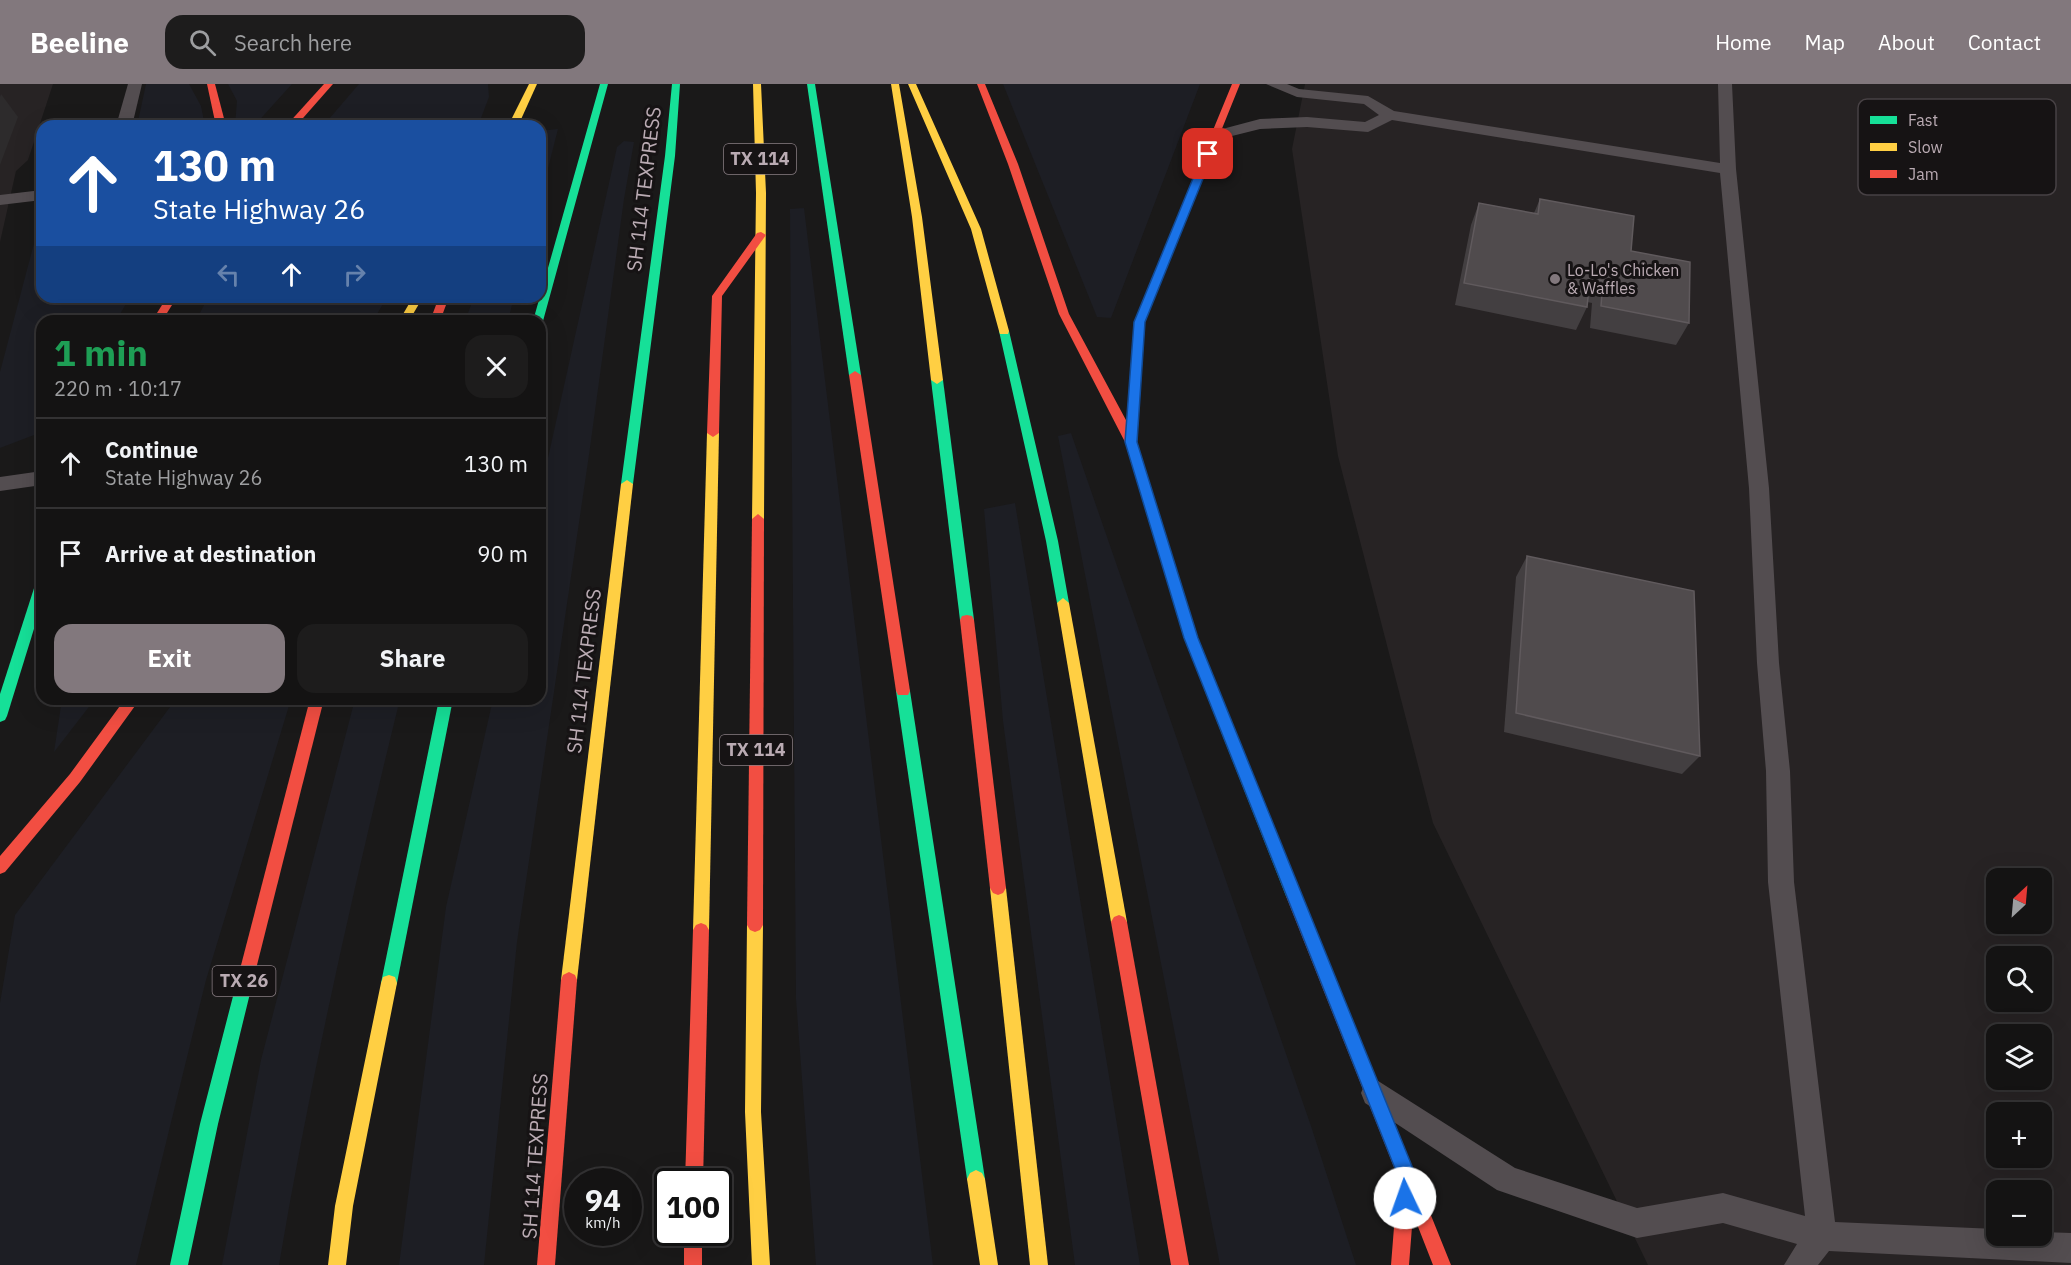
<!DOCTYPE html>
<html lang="en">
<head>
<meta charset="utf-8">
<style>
  body { margin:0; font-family:"IBM Plex Sans",sans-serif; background:#1d1c1c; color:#f1f3f6; height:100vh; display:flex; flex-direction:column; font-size:22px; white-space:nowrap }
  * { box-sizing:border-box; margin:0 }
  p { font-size:20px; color:#9d9ea0 }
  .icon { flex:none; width:33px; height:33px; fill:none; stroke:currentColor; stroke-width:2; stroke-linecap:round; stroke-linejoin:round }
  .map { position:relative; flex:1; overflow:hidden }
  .drawer { position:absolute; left:36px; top:231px; width:510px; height:390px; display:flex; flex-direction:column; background:#141313; border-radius:18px; box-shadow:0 6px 24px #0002,0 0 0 2px #333233 }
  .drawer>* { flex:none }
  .top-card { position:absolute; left:36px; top:36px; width:510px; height:183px; border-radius:18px; box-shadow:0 6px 24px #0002,0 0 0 2px #333233; background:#1a4fa0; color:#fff; overflow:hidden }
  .needle { width:39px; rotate:26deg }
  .controls { position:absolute; left:1986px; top:784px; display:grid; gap:12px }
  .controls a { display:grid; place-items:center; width:66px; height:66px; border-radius:12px; background:#141313; box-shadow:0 6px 24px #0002,0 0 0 2px #333233; font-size:30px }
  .speed { position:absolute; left:564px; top:1084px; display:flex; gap:12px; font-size:30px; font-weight:700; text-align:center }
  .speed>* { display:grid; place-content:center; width:78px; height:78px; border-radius:50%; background:#141313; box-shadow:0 6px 24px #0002,0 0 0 2px #333233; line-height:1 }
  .speed small { font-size:15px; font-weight:400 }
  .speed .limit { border:3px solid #111; border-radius:9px; background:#fff; color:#111 }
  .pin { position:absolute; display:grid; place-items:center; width:51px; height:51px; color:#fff; margin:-26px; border-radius:12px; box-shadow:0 3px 9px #0006 }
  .me { position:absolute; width:66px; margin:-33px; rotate:357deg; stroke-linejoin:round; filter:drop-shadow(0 0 4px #0008) }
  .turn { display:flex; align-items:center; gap:21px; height:126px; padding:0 18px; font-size:27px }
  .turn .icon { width:78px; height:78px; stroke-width:2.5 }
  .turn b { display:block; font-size:42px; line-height:51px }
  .lanes { display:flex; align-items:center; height:57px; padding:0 18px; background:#0003; justify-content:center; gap:30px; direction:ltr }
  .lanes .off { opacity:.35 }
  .round { display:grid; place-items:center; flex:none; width:63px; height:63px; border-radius:18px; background:#1d1c1c }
  .summary { display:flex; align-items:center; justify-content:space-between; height:102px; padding:0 18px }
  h1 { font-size:36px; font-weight:800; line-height:45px; color:#1e9e55 }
  .primary-button { display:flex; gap:12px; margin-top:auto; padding:12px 18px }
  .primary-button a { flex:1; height:69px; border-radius:18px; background:#82787d; color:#fff; font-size:24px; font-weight:800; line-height:69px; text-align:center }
  .primary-button a+a { background:#1d1c1c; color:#f1f3f6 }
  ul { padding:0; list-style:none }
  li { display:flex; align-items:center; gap:18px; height:90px; padding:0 18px; border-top:2px solid #333233 }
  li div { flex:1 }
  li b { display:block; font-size:22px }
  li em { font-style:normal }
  header { display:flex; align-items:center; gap:36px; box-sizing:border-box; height:84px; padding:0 30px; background:#82787d; color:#fff }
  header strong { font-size:28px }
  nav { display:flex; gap:33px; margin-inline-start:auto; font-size:21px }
  .search { width:420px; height:54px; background:#1d1c1c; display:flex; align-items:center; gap:15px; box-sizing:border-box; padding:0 21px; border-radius:18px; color:#9d9ea0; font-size:22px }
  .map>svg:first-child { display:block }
  .built { fill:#272324; fill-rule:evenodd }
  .green { fill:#1d1e24 }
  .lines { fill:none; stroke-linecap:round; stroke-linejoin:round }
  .lane { fill:#534d50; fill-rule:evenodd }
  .fast { fill:#16e098; fill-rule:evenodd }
  .slow { fill:#ffcf43; fill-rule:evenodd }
  .jam { fill:#f24e42; fill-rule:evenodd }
  .wall { fill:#433f41 }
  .shaded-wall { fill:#2d2b2c }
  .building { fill:#504b4d; stroke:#605a5d; stroke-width:1.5 }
  .route { fill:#1a73e8; stroke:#114b97; stroke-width:1.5 }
  .poi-dot { fill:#82787d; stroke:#161314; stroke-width:2 }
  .labels { text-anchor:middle; stroke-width:6; stroke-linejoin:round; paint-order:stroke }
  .far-poi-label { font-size:16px; fill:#baabb3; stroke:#161314; text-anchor:start }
  .shield { fill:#161314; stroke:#897d83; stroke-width:1.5 }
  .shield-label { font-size:18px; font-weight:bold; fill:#baabb3 }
  .street-label { font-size:20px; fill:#baabb3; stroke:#161314 }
  .key { fill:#161314; stroke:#474144; stroke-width:1.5 }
  .key-label { font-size:16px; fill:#baabb3 }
</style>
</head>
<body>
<header>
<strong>Beeline</strong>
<div class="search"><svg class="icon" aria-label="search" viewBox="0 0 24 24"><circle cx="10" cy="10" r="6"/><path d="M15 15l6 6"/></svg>Search here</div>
<nav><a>Home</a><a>Map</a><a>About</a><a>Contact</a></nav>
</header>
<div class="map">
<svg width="2071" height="1181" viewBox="0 0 2071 1181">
  <rect width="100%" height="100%" fill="#1a1919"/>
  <g class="built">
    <path d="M0 0H53L28 76 16 87 0 158Z"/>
    <path d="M1305 0H2071V1181H1648L1433 739 1338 372 1292 65ZM1996 795H2042V840H1996ZM1996 873H2042V918H1996ZM1996 951H2042V996H1996ZM1996 1029H2042V1074H1996ZM1996 1107H2042V1152H1996Z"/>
  </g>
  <g class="green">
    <path d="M146 0H189L201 22 205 42H137Z"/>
    <path d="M228 0H292L254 42H235L237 17Z"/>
    <path d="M359 0H488L489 13 478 42H323Z"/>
    <path d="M1003 0H1200L1111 234 1097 233Z"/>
    <path d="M558 45 540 116V47Z"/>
    <path d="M624 57 634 58 624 115 589 371 517 858 484 1181H399L446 823 493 615H540V410L617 63Z"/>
    <path d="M804 124 933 1181H816L796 915 790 125Z"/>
    <path d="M42 129V213H130L116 237H42V348L0 364V288Z"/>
    <path d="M208 213H387L373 237H196Z"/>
    <path d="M474 213H514L508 237H465Z"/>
    <path d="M1071 349 1311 1042 1356 1181H1220L1058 352Z"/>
    <path d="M1015 419 1140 1181H1075L1003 637 984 425Z"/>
    <path d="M62 615H95L54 668Z"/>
    <path d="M176 615H291L206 896 136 1181H0V919L15 831Z"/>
    <path d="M355 615H400C354 802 311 991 279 1181H222L261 976Z"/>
  </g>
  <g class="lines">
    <g class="lane">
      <path d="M128 0H142L132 42H116Z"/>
      <path d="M1266 0H1287L1299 5 1368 12 1394 27 1720 79 1718 0H1732L1736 85 1769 404 1779 579 1790 687 1794 798 1835 1138 1996 1145V1152H2042V1148L2071 1149V1179L1829 1167 1818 1181H1784L1797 1160 1723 1139 1637 1154 1497 1106 1365 1019 1361 1009 1365 999 1375 995 1515 1084 1637 1124 1723 1109 1805 1132 1768 798 1766 687 1757 579 1749 404 1720 89 1392 36 1368 48 1307 43 1260 45 1216 56 1211 54 1208 51 1211 48 1260 35 1307 33 1365 38 1379 31 1364 20 1297 13Z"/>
      <path d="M42 106V116L0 121V111Z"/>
      <path d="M42 387V401L0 407V393Z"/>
    </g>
    <g class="fast">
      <path d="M600 0H608L543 237 540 240V237H533Z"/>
      <path d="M672 0H680L675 72 633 400 627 404 621 400 665 72Z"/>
      <path d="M807 0H815L861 291 855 295 849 291Z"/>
      <path d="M1004 243 1009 247 1058 457 1069 519 1063 524 1057 519 1046 457 999 247Z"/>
      <path d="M937 292 943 296 974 536 972 540H962L960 536 931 296Z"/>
      <path d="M1144 397 1150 401 1198 554 1302 812 1299 817 1294 819 1289 817 1286 812 1184 554 1138 401Z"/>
      <path d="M42 493V519L7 632 5 636 0 638V610L36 498Z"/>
      <path d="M903 601 908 603 910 607 985 1095 982 1101 976 1104 970 1101 967 1095 896 607 898 603Z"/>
      <path d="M439 615H453L397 899 395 905 389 907 383 905 381 899Z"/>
      <path d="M247 881 253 884 255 889 218 1040 188 1181H170L200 1040 239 889 241 884Z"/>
    </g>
    <g class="slow">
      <path d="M529 0H537L518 42H508Z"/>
      <path d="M753 0H761L766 109 764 435 758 440 752 435 756 109Z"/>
      <path d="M891 0H899L922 133 943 296 937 300 931 296 912 133Z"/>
      <path d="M908 0H916L981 145 1009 247 1008 250H1000L999 247 971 145Z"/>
      <path d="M413 213H423L409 237H399Z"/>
      <path d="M713 345 719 349 709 846 706 851 701 853 696 851 693 846 707 349Z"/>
      <path d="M627 396 633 400 577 896 575 901 569 904 563 901 561 896 621 400Z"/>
      <path d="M1063 514 1069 519 1127 838 1124 843 1119 845 1114 843 1111 838 1057 519Z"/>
      <path d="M998 797 1003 799 1006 804 1048 1181H1030L990 804 993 799Z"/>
      <path d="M755 834 760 836 763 841 761 1028 770 1181H752L745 1028 747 841 750 836Z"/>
      <path d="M389 891 395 893 397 899 353 1122 346 1181H328L335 1122 381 899 383 893Z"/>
      <path d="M976 1086 982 1089 985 1095 998 1181H980L967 1095 970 1089Z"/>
    </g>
    <g class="jam">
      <path d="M207 0H215L226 42H216Z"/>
      <path d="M324 0H333L296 42H286Z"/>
      <path d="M977 0H985L1018 80 1069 230 1127 338 1134 238 1232 0H1240L1144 238 1137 358 1150 401 1148 404 1144 405 1138 401 1125 358 1059 230 1008 80Z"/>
      <path d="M761 148 766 151 722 212 719 349 713 353 707 349 712 212 757 149Z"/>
      <path d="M167 213H177L162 237H152Z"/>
      <path d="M439 213H449L440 237H430Z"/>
      <path d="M855 287 861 291 910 607 908 611H898L896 607 849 291Z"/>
      <path d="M758 430 764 435 763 841 760 846 755 848 750 846 747 841 752 435Z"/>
      <path d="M967 531 972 532 974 536 1006 804 1003 809 998 811 993 809 990 804 960 536 962 532Z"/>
      <path d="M125 615H140L80 698 5 788 0 790V772L70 690Z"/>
      <path d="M310 615H324L255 889 253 894 247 897 241 894 239 889Z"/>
      <path d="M1294 805 1299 807 1302 812 1451 1181H1433L1413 1130 1409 1181H1391L1398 1093 1286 812 1289 807Z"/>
      <path d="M1119 831 1124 833 1127 838 1189 1181H1171L1111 838 1114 833Z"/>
      <path d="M701 839 706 841 709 846 703 1098H685L693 846 696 841Z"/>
      <path d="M569 888 575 891 577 896 555 1181H537L561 896 563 891Z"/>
      <rect x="684" y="1149" width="18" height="32"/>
    </g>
  </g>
  <g class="wall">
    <path d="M1540 115 1631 167 1689 239 1676 261 1590 244 1592 219 1587 218V223L1576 246 1455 221 1471 141 1479 119 1534 129Z"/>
    <path d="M1527 472 1700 672 1682 690 1504 648 1516 493Z"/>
  </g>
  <path class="shaded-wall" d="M1 10 18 33 0 81V13Z"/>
  <g class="building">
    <path d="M1540 115 1634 132 1631 167 1690 178 1689 239 1601 222 1603 197 1590 194 1587 223 1464 199 1479 119 1538 130Z"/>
    <path d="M1527 472 1694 507 1700 672 1516 629Z"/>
  </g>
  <path class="route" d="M1208 67 1213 70 1145 238 1137 358 1198 554 1416 1092 1412 1121 1405 1123 1399 1121 1396 1114 1398 1092 1184 554 1125 358 1134 238 1203 70Z"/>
  <circle class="poi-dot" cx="1555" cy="195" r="6"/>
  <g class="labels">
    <g class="far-poi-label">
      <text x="1567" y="192">Lo-Lo's Chicken<tspan x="1567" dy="18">&amp; Waffles</tspan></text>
    </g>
    <g class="shield">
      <rect x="724" y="60" width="72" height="30" rx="4.5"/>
      <rect x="720" y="651" width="72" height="30" rx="4.5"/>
      <rect x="212.5" y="882" width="63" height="30" rx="4.5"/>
    </g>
    <g class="shield-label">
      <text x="760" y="81">TX 114</text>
      <text x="756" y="672">TX 114</text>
      <text x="244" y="903">TX 26</text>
    </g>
    <g class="street-label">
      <text transform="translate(644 105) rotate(-83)" y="7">SH 114 TEXPRESS</text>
      <text transform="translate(584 587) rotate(-83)" y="7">SH 114 TEXPRESS</text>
      <text transform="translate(535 1072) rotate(-86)" y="7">SH 114 TEXPRESS</text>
    </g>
  </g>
  <rect x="1858" y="15" width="198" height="96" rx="9" class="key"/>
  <rect x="1870" y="32" width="27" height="8" fill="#16e098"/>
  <rect x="1870" y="59" width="27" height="8" fill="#ffcf43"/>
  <rect x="1870" y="86" width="27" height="8" fill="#f24e42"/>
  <g class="key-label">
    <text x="1908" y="42">Fast</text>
    <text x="1908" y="69">Slow</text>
    <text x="1908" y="96">Jam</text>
  </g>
</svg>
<div class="controls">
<a><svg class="needle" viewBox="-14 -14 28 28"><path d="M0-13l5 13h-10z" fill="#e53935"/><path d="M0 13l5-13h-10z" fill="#9d9ea0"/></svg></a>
<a><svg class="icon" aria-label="search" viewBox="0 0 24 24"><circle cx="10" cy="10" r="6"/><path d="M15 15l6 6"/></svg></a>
<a><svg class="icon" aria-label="layers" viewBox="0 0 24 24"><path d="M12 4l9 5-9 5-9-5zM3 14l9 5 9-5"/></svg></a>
<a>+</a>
<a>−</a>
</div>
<div class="speed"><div>94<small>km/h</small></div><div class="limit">100</div></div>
<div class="pin" style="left:1208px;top:70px;background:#d93025"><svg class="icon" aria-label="arrive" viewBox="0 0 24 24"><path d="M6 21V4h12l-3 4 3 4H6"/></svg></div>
<svg class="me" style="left:1405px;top:1114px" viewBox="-20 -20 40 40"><circle r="19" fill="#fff"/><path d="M0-13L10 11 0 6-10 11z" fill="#1a73e8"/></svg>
<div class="top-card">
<div class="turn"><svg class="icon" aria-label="ahead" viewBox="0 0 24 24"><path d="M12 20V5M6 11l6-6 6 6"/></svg><div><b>130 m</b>State Highway 26</div></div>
<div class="lanes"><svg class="icon off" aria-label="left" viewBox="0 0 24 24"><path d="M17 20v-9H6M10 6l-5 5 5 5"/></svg><svg class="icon" aria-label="ahead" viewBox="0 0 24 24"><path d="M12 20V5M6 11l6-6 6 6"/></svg><svg class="icon off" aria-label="right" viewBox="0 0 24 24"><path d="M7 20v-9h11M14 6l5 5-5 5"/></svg></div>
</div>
<section class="drawer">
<div class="summary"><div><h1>1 min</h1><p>220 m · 10:17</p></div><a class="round"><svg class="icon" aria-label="close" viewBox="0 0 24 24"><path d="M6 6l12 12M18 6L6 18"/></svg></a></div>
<ul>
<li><svg class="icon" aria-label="ahead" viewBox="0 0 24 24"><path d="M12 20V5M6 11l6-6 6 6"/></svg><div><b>Continue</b><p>State Highway 26</p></div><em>130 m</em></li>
<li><svg class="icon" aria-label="arrive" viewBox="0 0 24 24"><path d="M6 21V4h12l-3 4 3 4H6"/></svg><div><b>Arrive at destination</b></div><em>90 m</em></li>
</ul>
<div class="primary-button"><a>Exit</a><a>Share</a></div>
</section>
</div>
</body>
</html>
